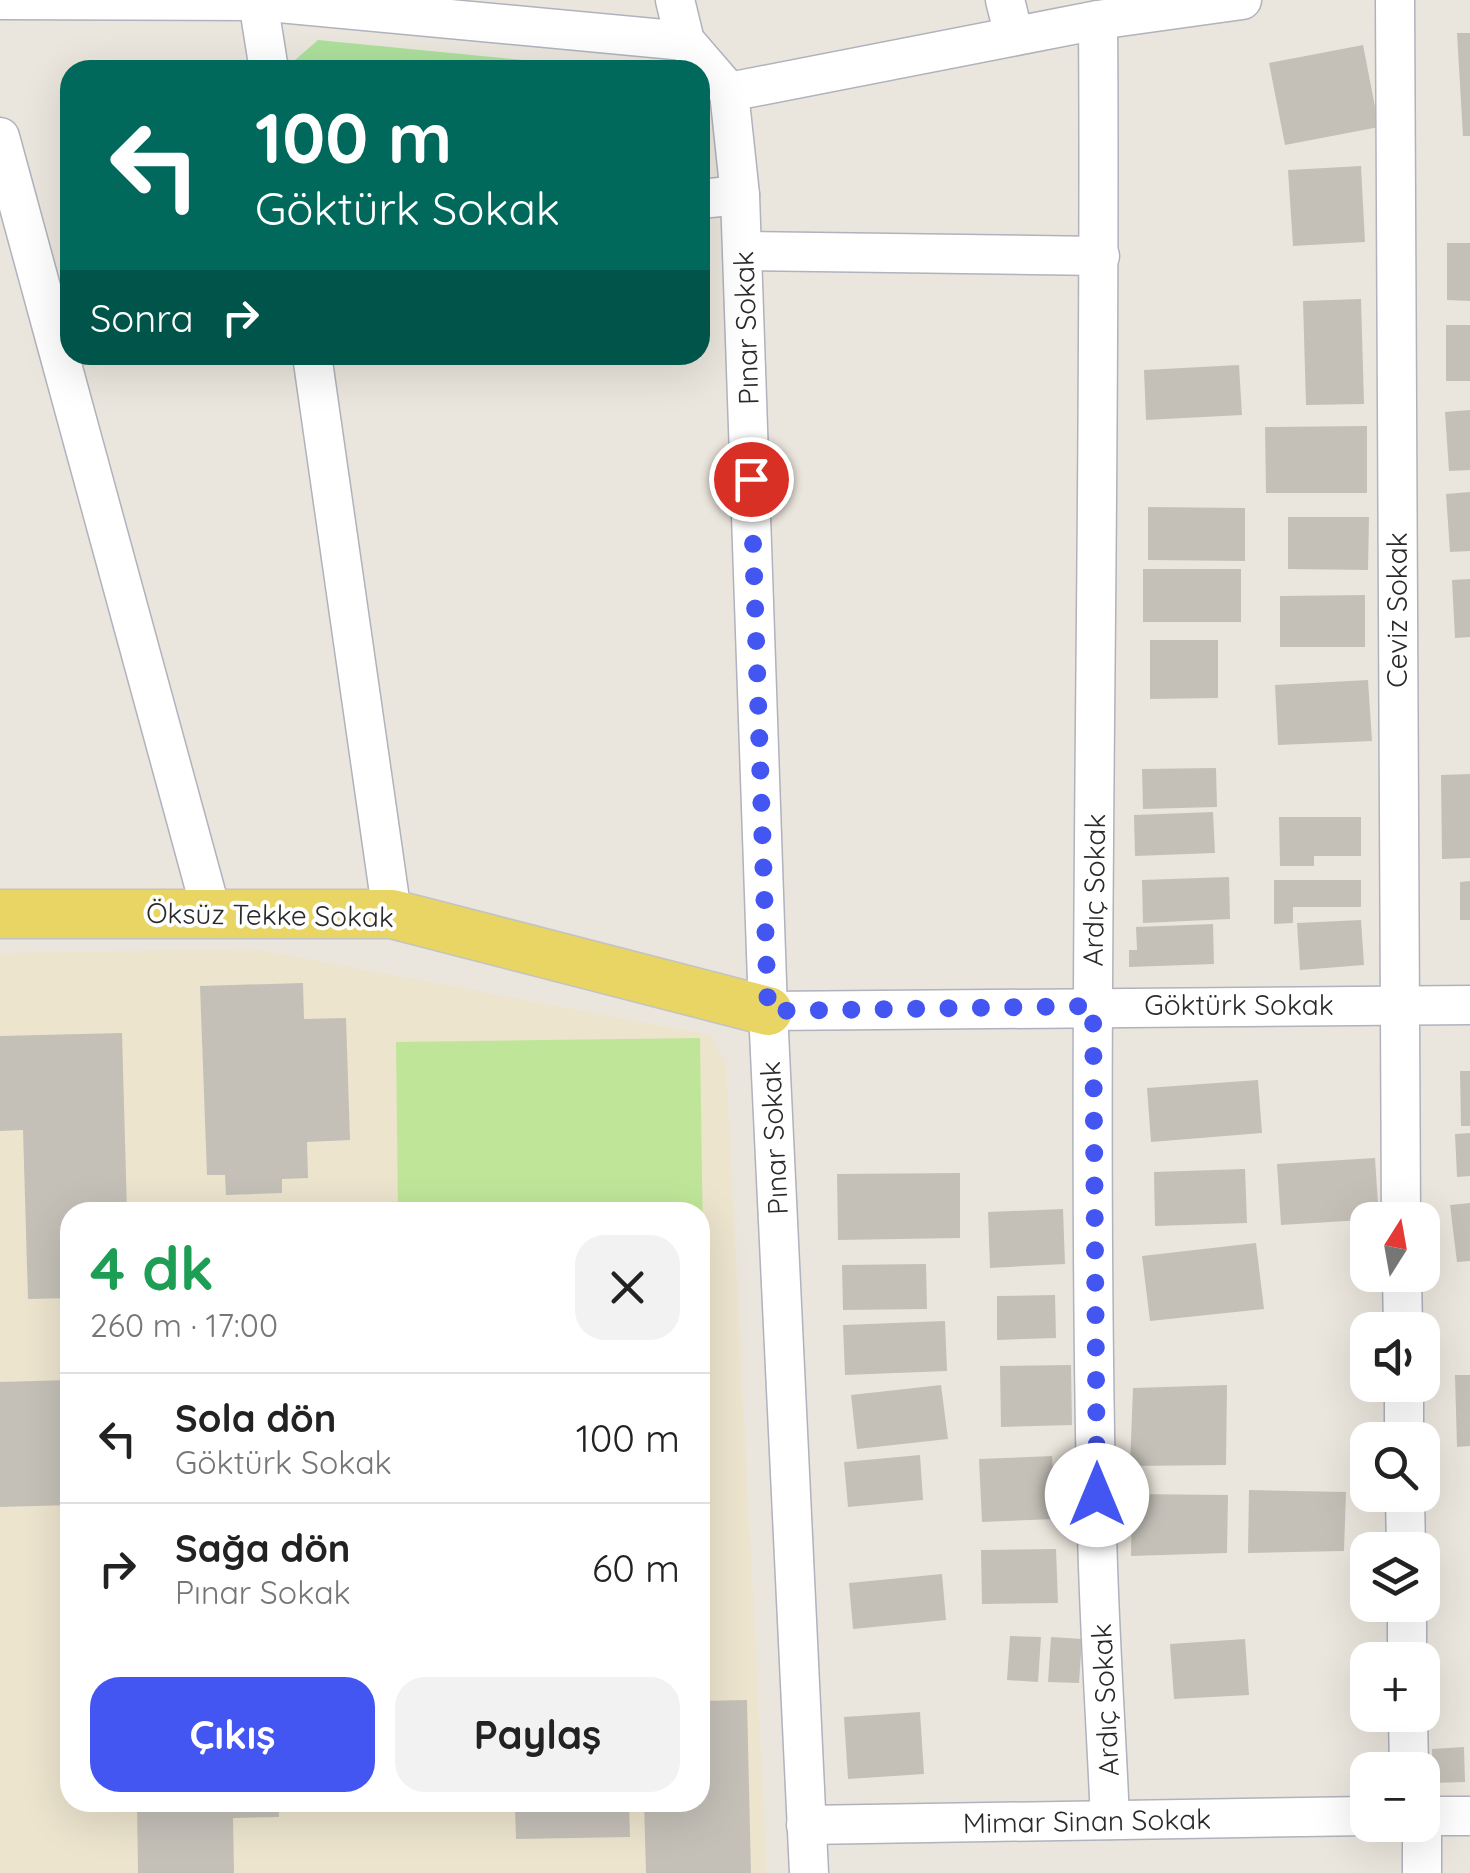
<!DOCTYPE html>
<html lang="tr">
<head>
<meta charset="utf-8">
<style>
  body { margin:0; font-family:Quicksand,sans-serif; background:#f2f2f2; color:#222; height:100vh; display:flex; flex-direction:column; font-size:38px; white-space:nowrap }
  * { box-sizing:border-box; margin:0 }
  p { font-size:32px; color:#767676 }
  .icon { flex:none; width:55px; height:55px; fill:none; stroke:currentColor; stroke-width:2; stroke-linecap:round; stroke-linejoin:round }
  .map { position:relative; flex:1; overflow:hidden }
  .side { position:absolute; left:60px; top:1202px; width:650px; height:610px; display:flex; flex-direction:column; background:#fff; border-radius:30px; box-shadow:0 10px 40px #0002 }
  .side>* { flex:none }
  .hud { position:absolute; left:60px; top:60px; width:650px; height:305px; border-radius:30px; box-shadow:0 10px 40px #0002; background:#00695c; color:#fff; overflow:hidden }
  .needle { width:65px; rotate:11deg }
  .buttons { position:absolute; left:1350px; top:1202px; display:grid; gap:20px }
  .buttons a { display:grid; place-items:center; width:90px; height:90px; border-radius:20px; background:#fff; box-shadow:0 10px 40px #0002; font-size:50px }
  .pin { position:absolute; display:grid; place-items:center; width:85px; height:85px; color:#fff; margin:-42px; border:5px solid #fff; border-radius:50%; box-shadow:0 2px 10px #0007 }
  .me { position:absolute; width:110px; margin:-55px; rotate:0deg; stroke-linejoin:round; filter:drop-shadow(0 0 8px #0008) }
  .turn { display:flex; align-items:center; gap:35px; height:210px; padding:0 30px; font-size:45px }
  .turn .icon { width:130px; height:130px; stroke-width:2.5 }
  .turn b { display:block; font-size:70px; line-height:85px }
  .then { display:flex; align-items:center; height:95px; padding:0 30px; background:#0003; gap:20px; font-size:38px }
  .round { display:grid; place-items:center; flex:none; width:105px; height:105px; border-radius:30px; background:#f2f2f2 }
  .summary { display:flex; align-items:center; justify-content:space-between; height:170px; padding:0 30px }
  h1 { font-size:60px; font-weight:700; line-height:75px; color:#1e9e55 }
  .action { display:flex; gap:20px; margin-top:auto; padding:20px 30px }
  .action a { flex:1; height:115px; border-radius:30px; background:#4456f1; color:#fff; font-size:40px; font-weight:700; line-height:115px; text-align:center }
  .action a+a { background:#f2f2f2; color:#222 }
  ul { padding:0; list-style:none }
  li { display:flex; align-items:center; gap:30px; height:130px; padding:0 30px; border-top:2px solid #e0e0e0 }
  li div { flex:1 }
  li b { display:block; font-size:38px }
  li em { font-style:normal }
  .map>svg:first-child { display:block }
  .education { fill:#ece4cd; fill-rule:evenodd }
  .green { fill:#addf9c }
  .pitch { fill:#bfe698 }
  .building { fill:#c4c0b8 }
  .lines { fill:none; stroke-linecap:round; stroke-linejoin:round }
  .minor-casing { stroke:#b0b2bd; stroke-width:41 }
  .major-casing { stroke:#c3c3c3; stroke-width:51 }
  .minor { stroke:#fff; stroke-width:38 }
  .major { stroke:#e9d563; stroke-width:48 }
  .route { stroke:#4456f1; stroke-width:18; stroke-dasharray:0 32.4 }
  .labels { text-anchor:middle; stroke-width:8; stroke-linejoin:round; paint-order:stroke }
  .street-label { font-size:28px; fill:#2a2a2a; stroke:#fff }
</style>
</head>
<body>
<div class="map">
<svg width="1470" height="1873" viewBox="0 0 1470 1873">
  <rect width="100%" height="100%" fill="#ebe6dd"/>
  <path class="education" d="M255 949 711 1035 726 1065 767 1873H0V953ZM70 1212H700V1802H70Z"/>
  <path class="green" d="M318 40 615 69 617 70H296L295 60Z"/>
  <path class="pitch" d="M700 1038 708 1591H700V1212H398L396 1042Z"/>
  <g class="building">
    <path d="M1457 33H1470V136H1463Z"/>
    <path d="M1363 45 1379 127 1285 145 1269 63Z"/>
    <path d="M1361 166 1365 242 1293 246 1288 170Z"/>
    <path d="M1447 243H1470V301L1447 300Z"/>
    <path d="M1361 299 1364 404 1306 405 1303 301Z"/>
    <rect x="1446" y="325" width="24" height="56"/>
    <path d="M1239 365 1242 415 1146 420 1144 370Z"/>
    <path d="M1470 410V470L1449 471 1445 412Z"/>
    <path d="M1367 426V493H1266L1265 427Z"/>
    <path d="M1470 492V551L1450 552 1446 494Z"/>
    <path d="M1148 507 1245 508V561L1148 560Z"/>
    <path d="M1288 517H1369L1368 570 1288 569Z"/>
    <rect x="1143" y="569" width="98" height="53"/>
    <path d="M1470 579V637L1455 638 1452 580Z"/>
    <path d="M1365 595V647H1280V596Z"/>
    <path d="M1150 640H1218V698L1150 699Z"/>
    <path d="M1368 680 1372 741 1278 745 1275 685Z"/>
    <path d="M1216 768 1217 807 1143 809 1142 769Z"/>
    <path d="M1470 774V858L1442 859 1441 775Z"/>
    <path d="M1213 812 1215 853 1135 856 1134 815Z"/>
    <path d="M1279 817H1361V856H1314V866H1280Z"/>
    <path d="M1229 877 1230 919 1143 923 1142 880Z"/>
    <path d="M1274 880H1361V907H1293V923L1274 924Z"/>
    <path d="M1470 881V920H1460V882Z"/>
    <path d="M1361 920 1364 965 1300 970 1297 923Z"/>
    <path d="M1213 924 1214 964 1129 967V950H1137L1136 927Z"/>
    <path d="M303 983 304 1019 346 1018 350 1140 307 1142 308 1178 282 1179V1193L226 1195 225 1175H207L200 986Z"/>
    <path d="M122 1033 127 1212H70V1298L28 1299 23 1130 0 1131V1036Z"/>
    <path d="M1460 1071H1470V1126H1461Z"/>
    <path d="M1258 1080 1262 1133 1151 1142 1147 1088Z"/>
    <path d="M1470 1133V1176L1457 1177 1455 1134Z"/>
    <path d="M1375 1158 1379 1219 1281 1225 1277 1164Z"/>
    <path d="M1245 1169 1247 1223 1155 1226 1154 1172Z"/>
    <path d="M960 1173V1238L838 1240 837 1174Z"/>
    <path d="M1470 1203V1261L1457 1262 1450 1205Z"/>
    <path d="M1063 1209 1065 1264 990 1268 988 1212Z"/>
    <path d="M1256 1243 1264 1309 1150 1321 1142 1256Z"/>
    <path d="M926 1264 927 1309 843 1310 842 1265Z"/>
    <path d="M1055 1295 1056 1338 997 1340V1296Z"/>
    <path d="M945 1321 947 1371 845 1375 843 1325Z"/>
    <path d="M1071 1365 1072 1425 1001 1427 1000 1366Z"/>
    <path d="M1455 1375H1470V1446L1457 1447Z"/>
    <path d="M70 1380V1505L0 1507V1382Z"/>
    <path d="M941 1385 948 1439 857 1449 851 1395Z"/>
    <path d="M1227 1385 1226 1465 1130 1466 1133 1388Z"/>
    <path d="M920 1455 923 1500 848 1507 844 1462Z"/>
    <path d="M1052 1456 1056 1519 982 1522 979 1459Z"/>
    <path d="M1249 1490 1346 1492 1344 1551 1248 1553Z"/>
    <path d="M1132 1494 1228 1495 1227 1553 1131 1556Z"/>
    <path d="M1056 1549 1058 1603 982 1604 981 1550Z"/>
    <path d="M942 1574 946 1620 853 1629 849 1583Z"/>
    <path d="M1010 1636 1041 1637 1038 1682 1007 1680Z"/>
    <path d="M1051 1637 1082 1639 1079 1683 1048 1682Z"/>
    <path d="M1245 1639 1249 1695 1174 1699 1170 1644Z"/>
    <path d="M747 1700 751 1873H646L644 1802H700V1701Z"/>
    <path d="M920 1712 924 1774 848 1779 844 1717Z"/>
    <path d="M1464 1747 1465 1782 1433 1783 1432 1749Z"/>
    <path d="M137 1802H278L279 1817 233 1818 234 1873H138Z"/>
    <path d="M530 1802H629L630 1837 516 1839 515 1808H530Z"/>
  </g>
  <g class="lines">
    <g class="minor-casing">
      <g id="minor">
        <path d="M0 0 258 1 685 41"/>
        <path d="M675 0 685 41 729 92 740 195 768 1011 809 1873"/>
        <path d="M1005 0 1014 36"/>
        <path d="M1395 0 1401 1220"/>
        <path d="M258 1 269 70"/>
        <path d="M1098 20C1102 523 1085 1027 1097 1531 1099 1627 1106 1724 1110 1820"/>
        <path d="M729 92 1098 20 1242 0"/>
        <path d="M0 137 211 911"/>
        <path d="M700 199 740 195"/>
        <path d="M743 251 1100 256"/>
        <path d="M312 355 392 914"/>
        <path d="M768 1011 1470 1005"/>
        <path d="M1402 1275 1403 1330"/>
        <path d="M1404 1385V1440"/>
        <path d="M1405 1495 1406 1550"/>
        <path d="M1407 1605V1660"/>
        <path d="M1408 1715 1409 1770"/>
        <path d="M1422 1816H1470"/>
        <path d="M806 1825 1368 1816"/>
        <path d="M1422 1825V1873"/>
      </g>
    </g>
    <g class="major-casing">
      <path id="major" d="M0 914H392L768 1011"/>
    </g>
    <use href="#minor" class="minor"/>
    <use href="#major" class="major"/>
  </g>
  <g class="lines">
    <path class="route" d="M751 479 768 1011 1093 1006 1097 1495"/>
  </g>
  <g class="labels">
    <g class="street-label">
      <text transform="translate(746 328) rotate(-92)" y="10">Pınar Sokak</text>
      <text transform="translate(1397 610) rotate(-90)" y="10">Ceviz Sokak</text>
      <text transform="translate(1094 890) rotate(-89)" y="10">Ardıç Sokak</text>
      <text transform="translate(270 915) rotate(1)" y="10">Öksüz Tekke Sokak</text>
      <text x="1239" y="1015">Göktürk Sokak</text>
      <text transform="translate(774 1138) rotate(-93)" y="10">Pınar Sokak</text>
      <text transform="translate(1105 1700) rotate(-93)" y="10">Ardıç Sokak</text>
      <text transform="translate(1087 1821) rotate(-1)" y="10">Mimar Sinan Sokak</text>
    </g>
  </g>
</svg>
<div class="buttons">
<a><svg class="needle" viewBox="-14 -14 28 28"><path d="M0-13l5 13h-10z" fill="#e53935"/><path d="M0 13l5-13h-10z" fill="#767676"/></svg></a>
<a><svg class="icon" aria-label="sound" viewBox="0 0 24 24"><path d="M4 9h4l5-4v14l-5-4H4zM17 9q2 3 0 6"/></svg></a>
<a><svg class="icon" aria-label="search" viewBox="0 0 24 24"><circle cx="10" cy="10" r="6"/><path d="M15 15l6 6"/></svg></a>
<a><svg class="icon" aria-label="layers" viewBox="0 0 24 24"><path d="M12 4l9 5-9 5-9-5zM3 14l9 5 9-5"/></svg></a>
<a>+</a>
<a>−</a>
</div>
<div class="pin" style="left:751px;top:479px;background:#d93025"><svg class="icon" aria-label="arrive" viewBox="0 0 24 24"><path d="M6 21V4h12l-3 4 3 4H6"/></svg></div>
<svg class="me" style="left:1097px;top:1495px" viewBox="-20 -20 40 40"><circle r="19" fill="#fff"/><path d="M0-13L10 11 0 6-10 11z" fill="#4456f1"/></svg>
<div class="hud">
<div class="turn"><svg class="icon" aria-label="left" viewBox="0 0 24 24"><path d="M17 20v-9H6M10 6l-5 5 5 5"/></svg><div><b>100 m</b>Göktürk Sokak</div></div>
<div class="then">Sonra<svg class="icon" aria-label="right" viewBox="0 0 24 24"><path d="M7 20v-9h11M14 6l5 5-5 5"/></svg></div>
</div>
<section class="side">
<div class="summary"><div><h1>4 dk</h1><p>260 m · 17:00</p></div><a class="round"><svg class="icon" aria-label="close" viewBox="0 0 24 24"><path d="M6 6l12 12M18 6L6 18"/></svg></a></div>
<ul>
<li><svg class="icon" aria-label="left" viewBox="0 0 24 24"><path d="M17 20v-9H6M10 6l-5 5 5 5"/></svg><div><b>Sola dön</b><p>Göktürk Sokak</p></div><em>100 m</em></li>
<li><svg class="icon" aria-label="right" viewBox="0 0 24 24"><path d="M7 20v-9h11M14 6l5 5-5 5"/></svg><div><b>Sağa dön</b><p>Pınar Sokak</p></div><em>60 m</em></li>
</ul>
<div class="action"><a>Çıkış</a><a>Paylaş</a></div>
</section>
</div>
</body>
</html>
